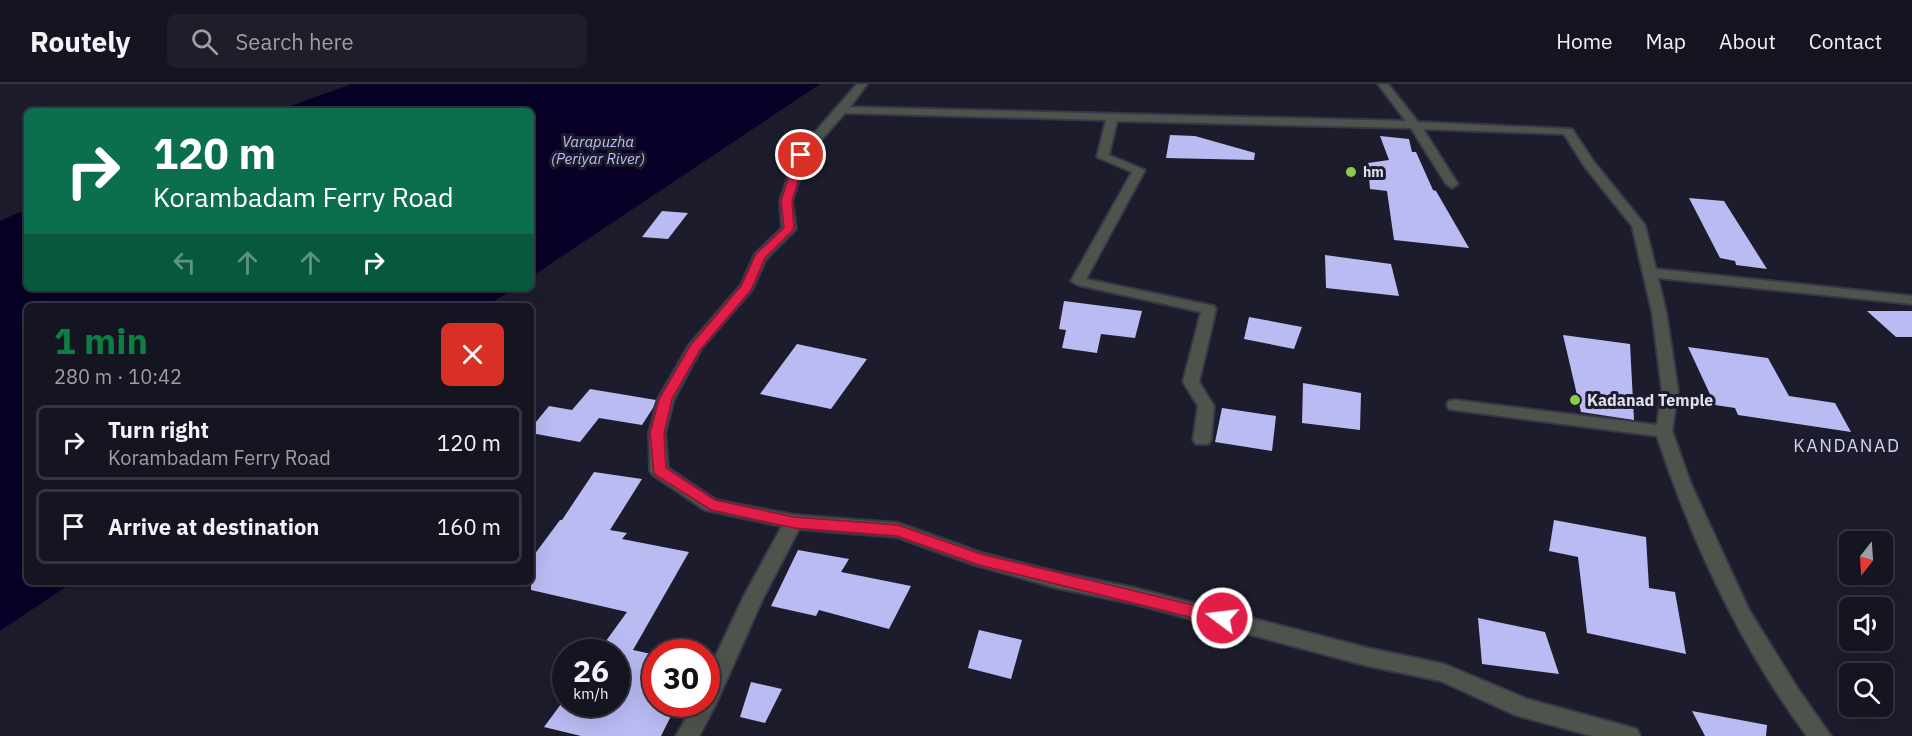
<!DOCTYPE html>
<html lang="en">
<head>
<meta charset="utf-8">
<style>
  body { margin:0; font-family:"IBM Plex Sans",sans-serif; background:#1e1e2a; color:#f1f3f6; height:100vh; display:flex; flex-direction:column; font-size:22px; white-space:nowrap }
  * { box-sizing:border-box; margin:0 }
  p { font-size:20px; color:#9d9fa5 }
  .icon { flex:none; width:33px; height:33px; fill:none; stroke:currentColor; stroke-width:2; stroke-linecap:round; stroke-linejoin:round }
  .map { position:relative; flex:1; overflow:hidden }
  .drawer { position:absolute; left:24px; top:219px; width:510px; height:282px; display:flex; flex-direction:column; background:#151522; border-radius:9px; box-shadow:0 6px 24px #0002,0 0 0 2px #343440 }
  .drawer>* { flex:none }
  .banner { position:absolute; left:24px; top:24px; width:510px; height:183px; border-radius:9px; box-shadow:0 6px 24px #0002,0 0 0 2px #343440; background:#0b6e4f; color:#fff; overflow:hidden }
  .needle { width:39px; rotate:197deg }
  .buttons { position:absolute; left:1839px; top:447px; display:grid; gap:12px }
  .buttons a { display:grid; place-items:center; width:54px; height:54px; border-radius:9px; background:#151522; box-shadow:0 6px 24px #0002,0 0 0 2px #343440; font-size:30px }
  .speed { position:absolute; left:552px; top:555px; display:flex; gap:12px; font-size:30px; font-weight:700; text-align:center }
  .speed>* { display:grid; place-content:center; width:78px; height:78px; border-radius:50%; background:#151522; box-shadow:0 6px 24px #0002,0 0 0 2px #343440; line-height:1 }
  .speed small { font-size:15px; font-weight:400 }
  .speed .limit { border:9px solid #d22; background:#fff; color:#111 }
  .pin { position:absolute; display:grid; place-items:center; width:51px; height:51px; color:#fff; margin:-26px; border:3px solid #fff; border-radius:50%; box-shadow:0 2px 6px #0007 }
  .me { position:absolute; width:66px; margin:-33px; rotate:285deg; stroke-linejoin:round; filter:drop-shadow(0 0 4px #0008) }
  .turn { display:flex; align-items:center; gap:21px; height:126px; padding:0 30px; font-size:27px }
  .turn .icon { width:78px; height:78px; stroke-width:2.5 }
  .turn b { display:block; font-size:42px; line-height:51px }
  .lanes { display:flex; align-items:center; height:57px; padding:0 30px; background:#0003; justify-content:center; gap:30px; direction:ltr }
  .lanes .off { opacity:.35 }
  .round { display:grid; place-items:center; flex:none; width:63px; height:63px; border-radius:9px; background:#1e1e2a }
  .headline { display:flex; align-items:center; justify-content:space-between; height:102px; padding:0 30px }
  h1 { font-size:36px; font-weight:700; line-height:45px; color:#0b8043 }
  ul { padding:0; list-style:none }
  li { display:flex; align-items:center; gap:18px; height:75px; margin:0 12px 9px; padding:0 18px; border:3px solid #343440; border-radius:9px }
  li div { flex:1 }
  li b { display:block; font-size:22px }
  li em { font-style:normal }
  header { display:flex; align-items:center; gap:36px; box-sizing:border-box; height:84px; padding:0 30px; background:#151522; border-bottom:2px solid #343440 }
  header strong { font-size:28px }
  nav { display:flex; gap:33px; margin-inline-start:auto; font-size:21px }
  .search { width:420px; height:54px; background:#1e1e2a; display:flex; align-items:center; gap:15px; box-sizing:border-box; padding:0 21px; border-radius:9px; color:#9d9fa5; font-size:22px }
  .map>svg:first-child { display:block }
  .water { fill:#080026 }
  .building { fill:#babbf3 }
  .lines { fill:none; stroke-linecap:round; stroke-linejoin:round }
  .minor-casing { stroke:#373748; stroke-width:4 }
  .minor { fill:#4e534b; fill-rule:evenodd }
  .route { fill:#e11d48; stroke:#92132f; stroke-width:1.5 }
  .poi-dot { fill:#88cf49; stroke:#1c1c2d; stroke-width:2 }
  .labels { text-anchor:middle; stroke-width:6; stroke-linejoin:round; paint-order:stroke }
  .far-poi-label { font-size:14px; font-weight:bold; fill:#e0e0ed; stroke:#1c1c2d; text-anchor:start }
  .far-water-label { font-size:15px; font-style:italic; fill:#bfbff7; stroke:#1c1c2d }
  .poi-label { font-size:16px; font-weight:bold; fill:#e0e0ed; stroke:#1c1c2d; text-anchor:start }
  .neighbourhood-label { font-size:18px; letter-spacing:1.5px; fill:#d2d2ea; stroke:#1c1c2d }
</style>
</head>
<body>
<header>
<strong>Routely</strong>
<div class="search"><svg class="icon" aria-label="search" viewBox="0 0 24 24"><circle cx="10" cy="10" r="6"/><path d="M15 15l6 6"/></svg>Search here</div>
<nav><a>Home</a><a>Map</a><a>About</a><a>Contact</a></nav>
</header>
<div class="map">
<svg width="1912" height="652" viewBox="0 0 1912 652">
  <rect width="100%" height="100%" fill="#1c1c2d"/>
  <g class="water">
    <path d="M352 0H820L531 193V27H276Z"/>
    <path d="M27 125V204H514L487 222H27V498H73L0 547V137Z"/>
  </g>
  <g class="building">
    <path d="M1170 51 1195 52 1255 69 1254 76 1166 74Z"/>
    <path d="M1380 52 1409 55 1412 68H1416L1433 106 1436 107 1469 164 1394 156 1387 107 1370 105 1368 79 1389 76Z"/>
    <path d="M1689 114 1724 117 1767 185 1736 181 1735 177 1720 174Z"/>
    <path d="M662 127 688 129 668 155 642 153Z"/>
    <path d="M1325 171 1391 180 1399 212 1326 204Z"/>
    <path d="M1064 217 1142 227 1135 254 1101 250 1097 269 1062 264 1066 246 1059 245Z"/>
    <path d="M1867 227H1912V253H1896Z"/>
    <path d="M1249 233 1302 243 1294 265 1244 255Z"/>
    <path d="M1563 251 1630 260 1634 336 1581 328Z"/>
    <path d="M797 260 867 275 831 325 760 310Z"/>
    <path d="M1688 263 1768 274 1789 312 1835 319 1851 348 1738 331 1735 324 1715 321Z"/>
    <path d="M1303 299 1361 309 1360 346 1302 339Z"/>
    <path d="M590 305 656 316 653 324 642 341 599 334 580 358 531 349V344L549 322 572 326Z"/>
    <path d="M1222 324 1276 332 1272 367 1215 358Z"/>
    <path d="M594 388 642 395 610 446 627 449 622 455 689 468 633 566 656 571V620H677L661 652H581L544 643 561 620H616V568H598L627 528 531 506V475L560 436H562Z"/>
    <path d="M1554 436 1646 453 1649 504 1675 508 1686 570 1587 549 1578 473 1549 467Z"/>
    <path d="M798 466 849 475 841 488 911 502 889 545 819 526 816 532 771 522Z"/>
    <path d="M1478 534 1545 548 1559 590 1482 580Z"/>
    <path d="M979 546 1022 556 1011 595 968 584Z"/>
    <path d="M751 598 782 605 765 639 740 633Z"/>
    <path d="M1692 627 1767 641 1766 652H1705Z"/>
  </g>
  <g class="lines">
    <g class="minor-casing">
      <path id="minor" d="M857 0H867L850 23 1406 37 1378 0H1388L1418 38 1572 45 1594 78 1645 141 1656 185 1912 212V220L1658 194 1666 228 1678 306 1672 347 1691 400 1749 526 1798 605 1831 652H1807C1740 562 1692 458 1657 352L1455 326 1449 325 1447 321 1449 317 1455 316 1657 341 1662 306 1652 228 1632 142 1585 83 1564 50 1423 45 1458 100 1452 104 1446 100 1411 44 1117 37 1109 71 1145 86 1086 195 1214 222 1216 225 1199 298 1214 322 1211 356 1208 360H1196L1193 356 1198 322 1183 298 1201 228 1078 201 1071 197 1132 88 1097 73 1106 36 845 29 807 72 792 117 796 145 766 175 752 206 701 265 674 315 665 349 668 384 716 416 794 431 898 439 982 469 1057 488 1135 504 1368 564 1444 580 1527 615 1637 645 1640 652H1592L1515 631 1441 597 1368 582 1135 520 1057 504 972 480 897 453 799 445 763 514 716 620 699 652H676L694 620H706V592L743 514 782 442 705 426 653 391 650 387 649 349 658 315 689 261 741 201 755 170 782 144 780 117 795 71Z"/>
    </g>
    <use href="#minor" class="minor"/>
  </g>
  <path class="route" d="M801 68 806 71 792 117 794 145 765 174 751 206 700 266 672 315 664 349 666 384 715 416 794 433 898 441 981 470 1222 528 1228 530 1230 534 1228 539 1222 541 979 481 897 452 794 444 711 426 654 390 650 349 659 315 690 262 741 202 756 170 784 144 781 117 796 71Z"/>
  <g class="poi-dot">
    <circle cx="1351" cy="88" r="6"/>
    <circle cx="1575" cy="316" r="6"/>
  </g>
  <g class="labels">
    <g class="far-poi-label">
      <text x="1363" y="93">hm</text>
    </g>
    <g class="far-water-label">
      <text x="598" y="63">Varapuzha<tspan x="598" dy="17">(Periyar River)</tspan></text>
    </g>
    <g class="poi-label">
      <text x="1587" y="322">Kadanad Temple</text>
    </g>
    <g class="neighbourhood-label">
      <text x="1847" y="368">KANDANAD</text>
    </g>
  </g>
</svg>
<div class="buttons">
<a><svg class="needle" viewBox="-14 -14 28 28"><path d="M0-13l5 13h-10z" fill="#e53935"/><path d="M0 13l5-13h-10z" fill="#9d9fa5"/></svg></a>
<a><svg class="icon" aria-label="sound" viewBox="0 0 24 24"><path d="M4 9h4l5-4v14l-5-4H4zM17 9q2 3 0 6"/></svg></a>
<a><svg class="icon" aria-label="search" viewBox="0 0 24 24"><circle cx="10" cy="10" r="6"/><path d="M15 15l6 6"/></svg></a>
</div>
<div class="speed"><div>26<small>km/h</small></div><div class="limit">30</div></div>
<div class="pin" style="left:801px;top:71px;background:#d93025"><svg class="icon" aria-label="arrive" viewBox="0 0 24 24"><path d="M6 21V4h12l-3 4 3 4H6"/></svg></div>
<svg class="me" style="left:1222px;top:534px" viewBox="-20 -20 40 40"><circle r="17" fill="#e11d48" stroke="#fff" stroke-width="3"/><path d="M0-11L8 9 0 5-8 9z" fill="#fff"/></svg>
<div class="banner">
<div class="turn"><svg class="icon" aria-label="right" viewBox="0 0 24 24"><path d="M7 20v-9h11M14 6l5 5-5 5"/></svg><div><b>120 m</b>Korambadam Ferry Road</div></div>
<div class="lanes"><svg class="icon off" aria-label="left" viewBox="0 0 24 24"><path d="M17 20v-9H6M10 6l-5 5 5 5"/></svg><svg class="icon off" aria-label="ahead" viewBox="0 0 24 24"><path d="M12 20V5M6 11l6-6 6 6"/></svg><svg class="icon off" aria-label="ahead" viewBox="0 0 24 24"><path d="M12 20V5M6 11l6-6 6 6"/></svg><svg class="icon" aria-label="right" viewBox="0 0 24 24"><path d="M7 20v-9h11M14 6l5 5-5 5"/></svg></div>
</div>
<section class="drawer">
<div class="headline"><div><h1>1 min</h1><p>280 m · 10:42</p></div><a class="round" style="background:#d93025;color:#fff"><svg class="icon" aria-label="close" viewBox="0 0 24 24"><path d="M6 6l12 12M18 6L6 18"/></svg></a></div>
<ul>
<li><svg class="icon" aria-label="right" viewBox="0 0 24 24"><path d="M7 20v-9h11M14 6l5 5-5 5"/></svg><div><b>Turn right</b><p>Korambadam Ferry Road</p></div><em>120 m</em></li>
<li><svg class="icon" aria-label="arrive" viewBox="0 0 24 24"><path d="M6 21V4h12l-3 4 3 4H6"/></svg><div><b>Arrive at destination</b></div><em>160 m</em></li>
</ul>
</section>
</div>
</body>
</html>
